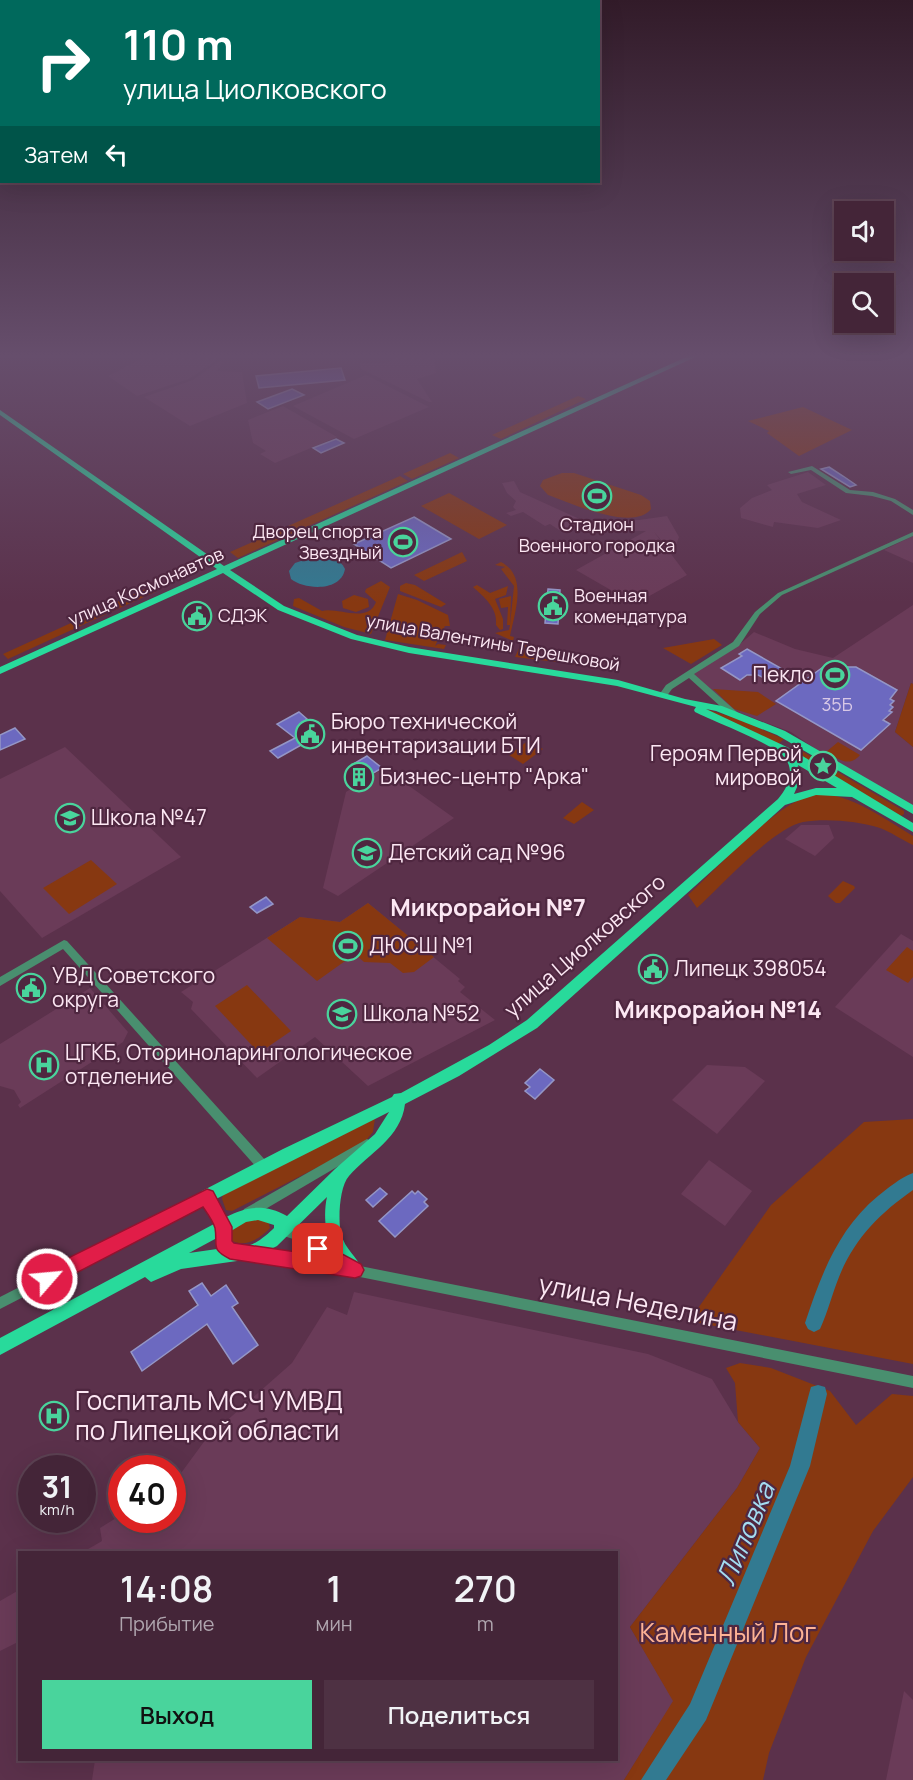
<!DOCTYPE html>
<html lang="ru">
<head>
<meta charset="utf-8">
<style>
  body { margin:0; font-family:Manrope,sans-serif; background:#4e3143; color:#f1f3f6; height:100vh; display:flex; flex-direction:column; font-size:22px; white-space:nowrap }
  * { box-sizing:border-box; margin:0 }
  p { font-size:20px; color:#afa5ae }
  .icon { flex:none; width:33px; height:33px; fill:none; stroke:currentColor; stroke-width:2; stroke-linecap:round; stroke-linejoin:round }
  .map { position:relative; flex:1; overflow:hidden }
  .side { position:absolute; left:18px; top:1551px; width:600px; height:210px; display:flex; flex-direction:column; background:#442538; border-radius:0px; box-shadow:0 6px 24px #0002,0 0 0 2px #5c4253 }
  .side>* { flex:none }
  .top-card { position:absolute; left:0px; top:0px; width:600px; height:183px; box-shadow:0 6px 24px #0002,0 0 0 2px #5c4253; background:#00695c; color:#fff; overflow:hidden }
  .fabs { position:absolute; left:834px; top:201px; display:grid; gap:12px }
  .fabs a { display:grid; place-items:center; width:60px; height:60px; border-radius:0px; background:#442538; box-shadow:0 6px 24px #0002,0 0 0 2px #5c4253; font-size:30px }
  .speed { position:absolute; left:18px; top:1455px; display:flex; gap:12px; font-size:30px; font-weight:700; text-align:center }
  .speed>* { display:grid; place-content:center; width:78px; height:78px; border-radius:50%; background:#442538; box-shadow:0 6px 24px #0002,0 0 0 2px #5c4253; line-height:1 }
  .speed small { font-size:15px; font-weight:400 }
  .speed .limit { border:9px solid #d22; background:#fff; color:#111 }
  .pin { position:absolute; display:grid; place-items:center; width:51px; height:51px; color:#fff; margin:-26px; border-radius:12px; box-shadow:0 3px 9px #0006 }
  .me { position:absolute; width:66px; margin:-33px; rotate:63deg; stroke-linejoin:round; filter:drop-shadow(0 0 4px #0008) }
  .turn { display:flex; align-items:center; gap:21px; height:126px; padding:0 24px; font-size:27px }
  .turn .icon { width:78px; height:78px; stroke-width:2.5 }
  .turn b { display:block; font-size:42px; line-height:51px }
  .then { display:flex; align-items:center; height:57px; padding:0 24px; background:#0003; gap:12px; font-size:22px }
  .eta { display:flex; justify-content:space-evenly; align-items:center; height:102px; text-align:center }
  .eta b { font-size:36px; font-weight:600; line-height:42px }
  .button { display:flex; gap:12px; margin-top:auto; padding:12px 24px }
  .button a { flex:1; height:69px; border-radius:0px; background:#49d49c; color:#111; font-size:24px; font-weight:600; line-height:69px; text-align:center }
  .button a+a { background:#4e3143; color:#f1f3f6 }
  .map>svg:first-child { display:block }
  .built { fill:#6a3b58 }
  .green { fill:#873811 }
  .water { fill:#327a91 }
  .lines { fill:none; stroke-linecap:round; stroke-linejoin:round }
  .river { fill:#327a91; fill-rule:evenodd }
  .building { fill:#6c69c0; stroke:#9496c6; stroke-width:1.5 }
  .minor { fill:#498f6f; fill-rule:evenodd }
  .major { fill:#28da9b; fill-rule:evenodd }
  .route { fill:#e11d48; stroke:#92132f; stroke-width:1.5 }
  .labels { text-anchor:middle; stroke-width:4.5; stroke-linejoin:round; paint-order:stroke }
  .far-poi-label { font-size:18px; fill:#fce7f3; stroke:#4f2740; text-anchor:start }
  .far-street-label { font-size:18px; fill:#fce7f3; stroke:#4f2740 }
  .number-label { font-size:18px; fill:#d8c8e6 }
  .poi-label { font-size:21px; fill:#fce7f3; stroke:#4f2740; text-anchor:start }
  .street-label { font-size:21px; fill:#fce7f3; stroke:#4f2740 }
  .quarter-label { font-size:24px; font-weight:bold; fill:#fce7f3; stroke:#4f2740 }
  .near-street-label { font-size:26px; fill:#fce7f3; stroke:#4f2740 }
  .near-poi-label { font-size:26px; fill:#fce7f3; stroke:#4f2740; text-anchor:start }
  .near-park-label { font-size:26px; fill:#feb395; stroke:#4f2740 }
  .near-water-label { font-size:27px; font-style:italic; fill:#a3dcf1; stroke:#4f2740 }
</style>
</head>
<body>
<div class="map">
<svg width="913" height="1780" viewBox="0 0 913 1780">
  <rect width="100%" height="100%" fill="#5b314b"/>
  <g class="built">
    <path d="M151 354H216L217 360 189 379 137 396 108 376Z"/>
    <path d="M434 357 436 373 417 379 432 402H429L361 369 360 363H386L392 361 391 358Z"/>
    <path d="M219 361 223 362 217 371 242 372 247 403 190 426 144 397 193 380Z"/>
    <path d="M366 375 429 407 354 439 293 406Z"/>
    <path d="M283 406 337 437 275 463 260 454 266 451 253 443 248 420Z"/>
    <path d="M808 472 826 485 797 494 802 502 841 520 818 528 774 522 773 527 741 518 740 508 752 498 772 490 767 485Z"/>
    <path d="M514 481 520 492 584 521 639 520 667 516 679 537 675 548 669 549 654 532 687 575 635 604 576 570 646 531 559 530 550 524 545 526 523 512 511 516 506 513 516 510 513 507 516 501 507 493 502 483Z"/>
    <path d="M913 536V563L884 550Z"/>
    <path d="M913 605V684L911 683 895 732 913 747V806L814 748 791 732 735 711 691 675 739 645 754 632 795 649 833 658Z"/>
    <path d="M65 747 181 857 42 938 0 891V779Z"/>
    <path d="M384 768 454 818 338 896 323 888 346 792Z"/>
    <path d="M801 825H829L834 838 815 856 785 839Z"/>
    <path d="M368 903 460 979 458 981 465 987 460 992 495 1020 368 1086 315 1037 257 1078 191 1009 193 1002 181 992 300 917 340 922Z"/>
    <path d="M901 934 913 941V1057L835 1007Z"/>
    <path d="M90 988 128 1032 123 1042 20 1108 18 1105 21 1102 14 1090 0 1086V1044Z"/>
    <path d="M707 1065 745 1067 765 1081 717 1134 672 1100Z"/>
    <path d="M709 1160 752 1191 725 1226 681 1194Z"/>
    <path d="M354 1292 648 1354 712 1379 738 1422 760 1448 737 1488 630 1627 674 1701 624 1780H92L95 1760H616V1552H83L102 1541 100 1528 121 1515 122 1520H172L173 1484 206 1439 292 1363 327 1307 347 1315Z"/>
    <path d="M19 1590V1643L18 1642 0 1651V1601Z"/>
    <path d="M904 1691 913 1700V1780H886Z"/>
  </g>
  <g class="green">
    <path d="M578 396 586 399 501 439 492 435Z"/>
    <path d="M803 407 852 430 799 456 767 433 769 431 748 421Z"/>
    <path d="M450 453 459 458 412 479 403 474Z"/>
    <path d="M562 473H574L641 495 650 501 651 509C633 532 571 503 548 495L540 486 543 480Z"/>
    <path d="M400 476 408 481 238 558 230 552Z"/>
    <path d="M449 493 507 525 479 539 421 506Z"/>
    <path d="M462 552 467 561 424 581 414 575Z"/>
    <path d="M501 562C528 576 515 611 510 636L514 637 513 641 495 633 509 630 510 625H507L508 607 501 608 499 599 511 596 510 625 514 586 501 569 505 567 495 565Z"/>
    <path d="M381 581 390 587 371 634 344 627 293 606 294 599 299 598 322 611C338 607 368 624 376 602L365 592 366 589Z"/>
    <path d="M406 583 415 585 446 604 441 607 400 591V586Z"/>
    <path d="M477 585 490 593 508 586 506 595 495 599 503 619V629L500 630 496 625C498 608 484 597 473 587Z"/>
    <path d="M150 587 157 591 8 659 3 654Z"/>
    <path d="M398 594 417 600 448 615 450 626H445L435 646 438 644 446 645 444 649 385 640Z"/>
    <path d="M354 595 368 599 369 607 356 612 343 608 342 601Z"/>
    <path d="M714 639 722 645 691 664 663 648Z"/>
    <path d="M521 644 536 646 535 655 540 658 589 666 515 657Z"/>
    <path d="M911 683 913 684V747L895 732Z"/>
    <path d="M713 689 758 692 776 704 757 716 734 709Z"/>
    <path d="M699 707 738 719 784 739 777 745 731 721Z"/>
    <path d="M529 740 543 749 523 764 509 755Z"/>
    <path d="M838 742 860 755C849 768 839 759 826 752Z"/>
    <path d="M797 748 904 811V814L901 816 793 751Z"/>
    <path d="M817 793C853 795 883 818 913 836V845C902 840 891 832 880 828 858 821 826 818 803 822 773 828 721 886 697 908L688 895C721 865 775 803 817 793Z"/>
    <path d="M582 802 594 810 574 824 563 818Z"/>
    <path d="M91 860 117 884 69 914 43 888Z"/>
    <path d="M843 881 854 886 855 888 840 903H836L828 896Z"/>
    <path d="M368 903 434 957 414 972 403 973 390 963 364 962 355 954 317 981 267 938 300 917 340 922Z"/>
    <path d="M907 947 913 951V977L908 983 886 970Z"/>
    <path d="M247 985 291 1031 259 1053 215 1006Z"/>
    <path d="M375 1118 373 1132 363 1144 232 1211 226 1210 222 1199 223 1193Z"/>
    <path d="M913 1119V1364L689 1321 771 1205 864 1122Z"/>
    <path d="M255 1216 268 1221 270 1228C260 1239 243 1249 229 1239L230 1228Z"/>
    <path d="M740 1363 771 1368 830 1391 856 1425 892 1394 913 1396V1477L873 1531 806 1657 769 1753 763 1780H624L673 1701 630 1627 737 1488 760 1448 738 1422 735 1383 726 1368Z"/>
  </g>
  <path class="water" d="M316 556C328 556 340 558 345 569 341 592 305 590 291 579L289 571 295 563Z"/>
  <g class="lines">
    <g class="river">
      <path d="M913 1173V1190C880 1213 854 1239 839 1277 832 1294 828 1312 820 1329L814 1332 808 1329 805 1323C821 1275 838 1229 878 1196 888 1188 900 1178 913 1173Z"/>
      <path d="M818 1385 825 1387 827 1394 810 1466 706 1720 666 1780H641L690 1704 790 1466 809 1394 811 1387Z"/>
    </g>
  </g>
  <g class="building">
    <path d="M341 368 345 380 259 388 256 376Z"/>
    <path d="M292 389 304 395 268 409 257 402Z"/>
    <path d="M336 439 344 443 321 453 313 448Z"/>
    <path d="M829 467 843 476 856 485 850 487 821 469Z"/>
    <path d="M414 517 451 539 391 568 354 544Z"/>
    <path d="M548 589 560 590 558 624 545 623Z"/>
    <path d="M747 649 784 670 768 680 758 675H747L740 680 721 668 742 656 739 654Z"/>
    <path d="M826 665 831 667H856L897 690 890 699 894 701 890 705 893 707 889 711 892 712 883 720 890 724 861 750 776 701Z"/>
    <path d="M299 712 307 719 305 721 321 734 278 758 270 751 295 738 277 724Z"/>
    <path d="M15 728 25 739 0 750V735Z"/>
    <path d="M367 756 382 768 350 787 355 763Z"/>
    <path d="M266 897 273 904 257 913 250 907Z"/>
    <path d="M540 1069 554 1080 535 1099 525 1091 530 1087 525 1083Z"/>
    <path d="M380 1188 387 1194 373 1207 366 1200Z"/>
    <path d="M412 1191 415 1194 418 1191 427 1199 424 1202 428 1206 395 1237 379 1221Z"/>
    <path d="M202 1283 211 1296 226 1285 238 1303 232 1307 258 1345 233 1364 207 1324 142 1371 131 1352 198 1305 189 1291Z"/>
  </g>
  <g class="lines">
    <g class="minor">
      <path d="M812 466 850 490 873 492 895 499 913 510V515L891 501 872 496 846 493 811 470 791 474 788 472Z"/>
      <path d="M913 532V536L782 595 760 614 739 646 694 674 737 712 738 714 737 716H731L689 678 672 689 666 697H660L659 695 666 685 733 642 755 612 778 593Z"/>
      <path d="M64 940 67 941 266 1161 267 1165 266 1169 262 1170 258 1169 63 949 0 986V977Z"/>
      <path d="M367 1139 371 1141 372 1144 371 1147 252 1217 248 1218 244 1217 242 1213 244 1209Z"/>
      <path d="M207 1191 211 1192 213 1196 211 1200 0 1309V1297Z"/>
      <path d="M282 1225C307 1230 327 1249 349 1261L350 1264 913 1376V1388L355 1276 270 1261 250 1260 246 1258 244 1254 246 1250C263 1244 305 1256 325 1259L293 1239 278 1234 276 1230 278 1226Z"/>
    </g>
    <path class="major" d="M693 354H702L230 570 284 606 357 635 409 647 618 680 685 699 722 706 785 731 913 805V814L777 735 716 711 706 709 791 749 913 823V832L852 797 816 795 785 805 537 1028 459 1076 405 1104C401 1138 369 1153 349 1176 339 1187 338 1221 341 1234 345 1249 357 1257 363 1270L361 1275 355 1278C329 1267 321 1222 327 1197L277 1246 251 1259 181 1269 151 1282 145 1277 0 1355V1338L214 1224 200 1196 202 1191 283 1149 392 1097 394 1094 401 1093 489 1045 527 1020 778 799C788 787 796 771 784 757 773 744 713 721 695 712L694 710 696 707 617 686 409 653 351 639 278 610 223 573 0 674V667L217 569 0 415V410L224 566ZM798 765 837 788H816L794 794 801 778ZM389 1112 375 1134 335 1169 287 1216C265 1204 247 1206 226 1217L216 1199ZM258 1220 274 1225V1228C267 1235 250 1250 239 1246 236 1245 234 1242 231 1240V1231L246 1222ZM215 1239 217 1249 189 1253Z"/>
  </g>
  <linearGradient id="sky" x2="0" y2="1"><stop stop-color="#321b29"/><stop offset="0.59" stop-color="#664e6c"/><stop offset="1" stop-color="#664e6c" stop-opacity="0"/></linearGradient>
  <rect width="913" height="603" fill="url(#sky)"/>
  <path class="route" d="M207 1189 213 1191 232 1227V1241L234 1243 311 1254 309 1249 311 1243 318 1241 361 1264 364 1270 361 1276 355 1278 230 1259C210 1249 218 1246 215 1228 213 1221 207 1213 203 1207L53 1285 47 1287 40 1285 38 1279 40 1272Z"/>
  <defs>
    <g id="stadium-ring" transform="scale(1.5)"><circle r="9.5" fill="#4f2740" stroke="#49d49c" stroke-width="1.5"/><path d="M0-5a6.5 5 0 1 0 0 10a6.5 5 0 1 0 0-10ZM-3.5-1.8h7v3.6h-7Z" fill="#49d49c"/></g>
    <g id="civic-ring" transform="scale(1.5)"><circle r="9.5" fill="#4f2740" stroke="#49d49c" stroke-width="1.5"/><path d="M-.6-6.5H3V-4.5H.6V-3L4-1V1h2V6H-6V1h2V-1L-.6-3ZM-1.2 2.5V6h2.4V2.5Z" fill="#49d49c"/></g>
    <g id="sight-ring" transform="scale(1.5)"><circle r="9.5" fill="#4f2740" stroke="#49d49c" stroke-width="1.5"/><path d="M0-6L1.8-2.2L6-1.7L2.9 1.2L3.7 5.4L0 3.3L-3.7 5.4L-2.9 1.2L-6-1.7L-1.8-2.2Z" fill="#49d49c"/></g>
    <g id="building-ring" transform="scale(1.5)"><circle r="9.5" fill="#4f2740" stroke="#49d49c" stroke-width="1.5"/><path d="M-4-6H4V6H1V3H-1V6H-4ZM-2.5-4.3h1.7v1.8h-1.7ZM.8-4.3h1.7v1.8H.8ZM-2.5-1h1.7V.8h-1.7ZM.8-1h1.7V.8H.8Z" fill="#49d49c"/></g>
    <g id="school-ring" transform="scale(1.5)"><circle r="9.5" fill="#4f2740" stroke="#49d49c" stroke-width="1.5"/><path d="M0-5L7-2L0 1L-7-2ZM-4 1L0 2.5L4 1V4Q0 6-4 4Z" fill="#49d49c"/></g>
    <g id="hospital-ring" transform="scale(1.5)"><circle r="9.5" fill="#4f2740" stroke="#49d49c" stroke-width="1.5"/><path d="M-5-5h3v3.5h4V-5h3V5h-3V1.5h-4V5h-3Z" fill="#49d49c"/></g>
  </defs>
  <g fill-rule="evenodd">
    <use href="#stadium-ring" x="597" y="496"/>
    <use href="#stadium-ring" x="403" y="542"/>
    <use href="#civic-ring" x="553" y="606"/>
    <use href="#civic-ring" x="197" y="616"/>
    <use href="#stadium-ring" x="835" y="675"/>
    <use href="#civic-ring" x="310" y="734"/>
    <use href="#sight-ring" x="823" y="766"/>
    <use href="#building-ring" x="359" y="777"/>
    <use href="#school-ring" x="70" y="818"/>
    <use href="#school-ring" x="367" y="853"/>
    <use href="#stadium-ring" x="348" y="946"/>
    <use href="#civic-ring" x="653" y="969"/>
    <use href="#civic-ring" x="31" y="988"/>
    <use href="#school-ring" x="342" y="1014"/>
    <use href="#hospital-ring" x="44" y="1065"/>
    <use href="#hospital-ring" x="54" y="1416"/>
  </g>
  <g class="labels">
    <g class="far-poi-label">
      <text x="597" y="531" text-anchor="middle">Стадион<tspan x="597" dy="21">Военного городка</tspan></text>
      <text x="382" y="538" text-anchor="end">Дворец спорта<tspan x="382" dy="21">Звездный</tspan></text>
      <text x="574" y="602">Военная<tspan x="574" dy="21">комендатура</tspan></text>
      <text x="218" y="622">СДЭК</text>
    </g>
    <g class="far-street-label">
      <text transform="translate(146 587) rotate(-24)" y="6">улица Космонавтов</text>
      <text transform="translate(493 643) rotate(10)" y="6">улица Валентины Терешковой</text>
    </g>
    <g class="number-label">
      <text x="837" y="711">35Б</text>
    </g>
    <g class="poi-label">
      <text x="814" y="682" text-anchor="end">Пекло</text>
      <text x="331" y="729">Бюро технической<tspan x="331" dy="24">инвентаризации БТИ</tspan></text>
      <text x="802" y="761" text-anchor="end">Героям Первой<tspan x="802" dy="24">мировой</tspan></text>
      <text x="380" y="784">Бизнес-центр "Арка"</text>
      <text x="91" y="825">Школа №47</text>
      <text x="388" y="860">Детский сад №96</text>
      <text x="369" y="953">ДЮСШ №1</text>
      <text x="674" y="976">Липецк 398054</text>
      <text x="52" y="983">УВД Советского<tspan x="52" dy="24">округа</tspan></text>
      <text x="363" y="1021">Школа №52</text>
      <text x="65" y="1060">ЦГКБ, Оториноларингологическое<tspan x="65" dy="24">отделение</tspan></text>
    </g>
    <g class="street-label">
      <text transform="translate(585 946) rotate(-41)" y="7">улица Циолковского</text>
    </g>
    <g class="quarter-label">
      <text x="488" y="916">Микрорайон №7</text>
      <text x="718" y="1018">Микрорайон №14</text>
    </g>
    <g class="near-street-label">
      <text transform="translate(638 1303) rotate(11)" y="9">улица Неделина</text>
    </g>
    <g class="near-poi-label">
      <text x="75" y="1410">Госпиталь МСЧ УМВД<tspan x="75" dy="30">по Липецкой области</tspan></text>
    </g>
    <g class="near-park-label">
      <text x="728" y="1642">Каменный Лог</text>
    </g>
    <g class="near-water-label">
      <text transform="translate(746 1534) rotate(-67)" y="9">Липовка</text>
    </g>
  </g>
</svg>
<div class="fabs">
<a><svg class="icon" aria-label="sound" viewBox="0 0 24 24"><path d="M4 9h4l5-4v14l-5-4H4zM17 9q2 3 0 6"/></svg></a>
<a><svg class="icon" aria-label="search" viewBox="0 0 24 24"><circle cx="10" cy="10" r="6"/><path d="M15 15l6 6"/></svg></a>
</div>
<div class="speed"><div>31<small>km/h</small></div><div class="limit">40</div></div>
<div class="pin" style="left:318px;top:1249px;background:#d93025"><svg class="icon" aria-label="arrive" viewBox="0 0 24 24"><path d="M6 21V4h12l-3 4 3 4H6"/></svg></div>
<svg class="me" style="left:47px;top:1279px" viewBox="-20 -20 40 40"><circle r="17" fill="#e11d48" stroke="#fff" stroke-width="3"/><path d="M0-11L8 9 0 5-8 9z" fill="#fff"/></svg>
<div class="top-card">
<div class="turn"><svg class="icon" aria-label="right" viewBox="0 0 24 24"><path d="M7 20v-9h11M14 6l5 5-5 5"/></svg><div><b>110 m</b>улица Циолковского</div></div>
<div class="then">Затем<svg class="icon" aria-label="left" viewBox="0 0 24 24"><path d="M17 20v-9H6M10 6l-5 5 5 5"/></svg></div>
</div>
<section class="side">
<div class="eta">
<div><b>14:08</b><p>Прибытие</p></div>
<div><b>1</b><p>мин</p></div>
<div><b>270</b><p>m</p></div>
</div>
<div class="button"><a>Выход</a><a>Поделиться</a></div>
</section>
</div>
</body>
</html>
